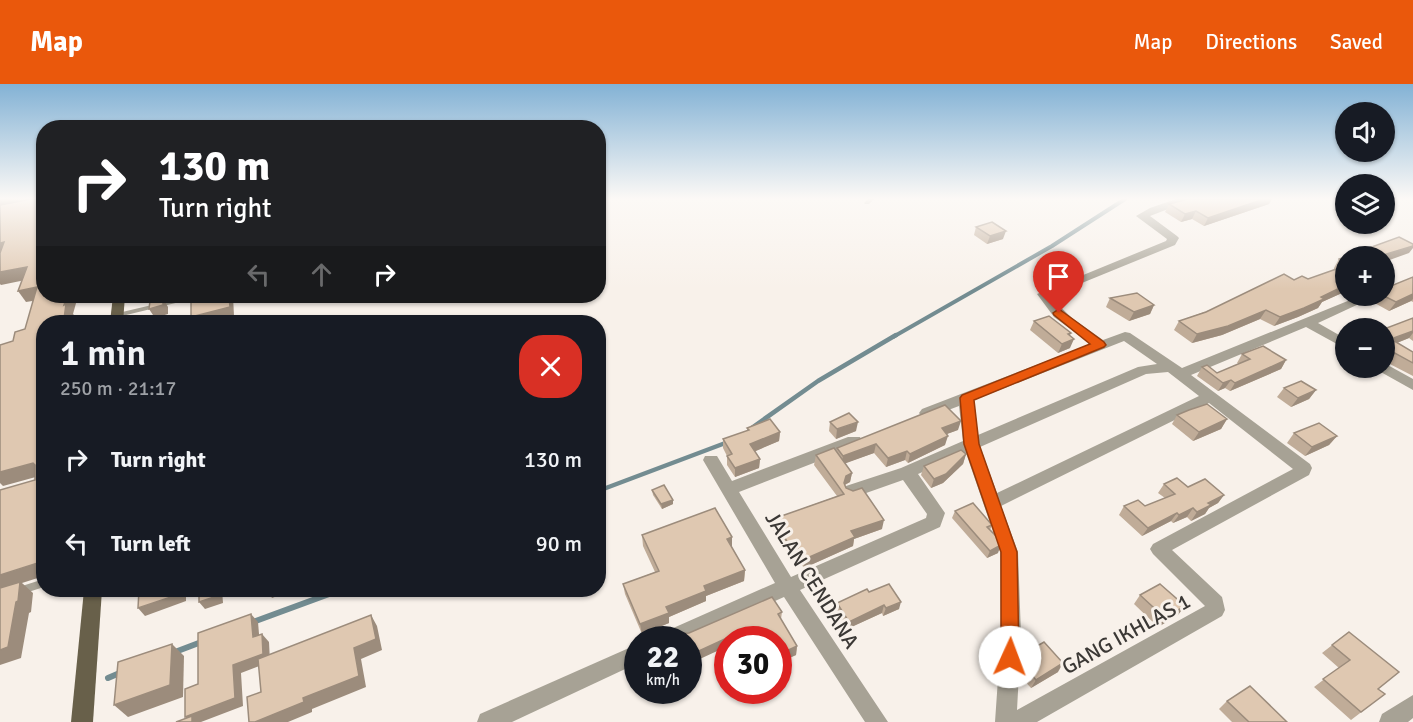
<!DOCTYPE html>
<html lang="en">
<head>
<meta charset="utf-8">
<style>
  body { margin:0; font-family:Signika,sans-serif; background:#242831; color:#f1f3f6; height:100vh; display:flex; flex-direction:column; font-size:22px; white-space:nowrap }
  * { box-sizing:border-box; margin:0 }
  p { font-size:20px; color:#9ea1a6 }
  .icon { flex:none; width:33px; height:33px; fill:none; stroke:currentColor; stroke-width:2; stroke-linecap:round; stroke-linejoin:round }
  .map { position:relative; flex:1; overflow:hidden }
  .drawer { position:absolute; left:36px; top:231px; width:570px; height:282px; display:flex; flex-direction:column; background:#171b24; border-radius:24px; box-shadow:0 2px 4px #0004 }
  .drawer>* { flex:none }
  .banner { position:absolute; left:36px; top:36px; width:570px; height:183px; border-radius:24px; box-shadow:0 2px 4px #0004; background:#202124; color:#fff; overflow:hidden }
  .buttons { position:absolute; left:1335px; top:18px; display:grid; gap:12px }
  .buttons a { display:grid; place-items:center; width:60px; height:60px; border-radius:50%; background:#171b24; box-shadow:0 2px 4px #0004; font-size:30px }
  .speed { position:absolute; left:624px; top:542px; display:flex; gap:12px; font-size:30px; font-weight:700; text-align:center }
  .speed>* { display:grid; place-content:center; width:78px; height:78px; border-radius:50%; background:#171b24; box-shadow:0 2px 4px #0004; line-height:1 }
  .speed small { font-size:15px; font-weight:400 }
  .speed .limit { border:9px solid #d22; background:#fff; color:#111 }
  .pin { position:absolute; display:grid; place-items:center; width:51px; height:51px; color:#fff; margin:-62px -26px; border-radius:50% 50% 50% 0; rotate:-45deg; box-shadow:0 0 6px #0007 }
  .pin .icon { rotate:45deg }
  .me { position:absolute; width:66px; margin:-33px; rotate:2deg; stroke-linejoin:round; filter:drop-shadow(0 0 4px #0008) }
  .turn { display:flex; align-items:center; gap:21px; height:126px; padding:0 24px; font-size:27px }
  .turn .icon { width:78px; height:78px; stroke-width:2.5 }
  .turn b { display:block; font-size:42px; line-height:51px }
  .lanes { display:flex; align-items:center; height:57px; padding:0 24px; background:#0003; justify-content:center; gap:30px; direction:ltr }
  .lanes .off { opacity:.35 }
  .round { display:grid; place-items:center; flex:none; width:63px; height:63px; border-radius:24px; background:#242831 }
  .head { display:flex; align-items:center; justify-content:space-between; height:102px; padding:0 24px }
  h1 { font-size:36px; font-weight:600; line-height:45px }
  ul { padding:0; list-style:none }
  li { display:flex; align-items:center; gap:18px; height:84px; padding:0 24px }
  li div { flex:1 }
  li b { display:block; font-size:22px }
  li em { font-style:normal }
  header { display:flex; align-items:center; gap:36px; box-sizing:border-box; height:84px; padding:0 30px; background:#ea580c; color:#fff }
  header strong { font-size:28px }
  nav { display:flex; gap:33px; margin-inline-start:auto; font-size:21px }
  .map>svg:first-child { display:block }
  .lines { fill:none; stroke-linecap:round; stroke-linejoin:round }
  .stream-far2 { stroke:#738c91; stroke-width:4 }
  .stream-far1 { stroke:#738c91; stroke-width:4.5 }
  .stream { stroke:#738c91; stroke-width:6 }
  .service { fill:#a7a295; fill-rule:evenodd }
  .minor { fill:#a7a295; fill-rule:evenodd }
  .primary { fill:#68604a; fill-rule:evenodd }
  .wall { fill:#c0ac98 }
  .shaded-wall { fill:#9c8c7c }
  .building { fill:#dfc8b1; stroke:#9c8c7c; stroke-width:1.5 }
  .route { fill:#ea580c; stroke:#983908; stroke-width:1.5 }
  .labels { text-anchor:middle; stroke-width:6; stroke-linejoin:round; paint-order:stroke }
  .near-street-label { font-size:21px; fill:#3b3835; stroke:#f8f1ea }
</style>
</head>
<body>
<header>
<strong>Map</strong>
<nav><a>Map</a><a>Directions</a><a>Saved</a></nav>
</header>
<div class="map">
<svg width="1413" height="638" viewBox="0 0 1413 638">
  <rect width="100%" height="100%" fill="#f8f1ea"/>
  <g class="lines">
    <path class="stream-far2" d="M893 253 1052 162 1125 115"/>
    <g class="stream-far1">
      <path d="M753 343 818 297 896 251"/>
      <path d="M598 407 728 358"/>
    </g>
    <g class="stream">
      <path d="M253 538 340 506"/>
      <path d="M175 568 204 557"/>
      <path d="M108 594 122 588"/>
    </g>
    <g class="service">
      <path d="M868 115H874L869 120H865L864 119Z"/>
      <path d="M190 212 193 214 192 215 118 233 115 231 118 229Z"/>
      <path d="M44 495V503L0 517V509Z"/>
    </g>
    <g class="minor">
      <path d="M1176 115H1194L1150 132 1177 152 1179 154 1175 161 1050 212 1052 215 1072 234 1103 256 1125 248 1130 249 1182 284 1360 212H1376L1318 239 1346 255V265L1306 243 1191 291 1310 380 1312 384 1309 391 1172 466 1222 513 1225 526 1222 532 1037 638H995L1001 551 1000 468 966 369 918 390 945 429 940 443 800 506 888 638H865L784 513 688 556 659 555 662 549 775 499 703 376 705 372H717L732 397 848 353H860L862 357 860 361 739 408 791 493 926 434 927 430 903 396 852 414 846 412 844 407 846 402 901 384 963 357 959 322 927 334 922 333 919 329 922 325 1091 260 1054 233 1037 210 1166 157 1167 155 1136 132 1150 124ZM1124 257 1157 280 1138 283 978 351 974 316ZM1168 288 1199 312 997 409 980 363 1146 290ZM1209 319 1293 385 1153 460 1150 465 1153 470 1205 522 1017 626 1021 551 1018 468 1001 422Z"/>
      <path d="M1384 279 1413 295V306L1379 287 1377 284H1384Z"/>
      <path d="M638 560V579L512 638H477L480 630Z"/>
      <path d="M1413 611V634L1408 638H1379L1382 630Z"/>
    </g>
    <g class="primary">
      <path d="M113 212H125L123 238H110Z"/>
      <path d="M84 506H102L93 638H71Z"/>
    </g>
  </g>
  <g class="wall">
    <path d="M1186 115H1272L1269 120 1204 142 1192 135 1181 138 1165 128 1169 120Z"/>
    <path d="M976 143 1003 155 987 160 974 151Z"/>
    <path d="M1346 173V209H1342L1322 218 1318 224 1298 233 1274 242 1260 235 1222 251 1192 259 1174 246 1179 237 1294 196 1308 195 1334 186V184L1339 175Z"/>
    <path d="M1413 193V218L1411 217 1389 227 1371 217 1375 212H1384L1391 202Z"/>
    <path d="M1110 214 1154 221 1150 230 1129 237 1106 223Z"/>
    <path d="M1413 234V257L1409 254 1397 259 1413 268V292L1384 277V245Z"/>
    <path d="M1034 237 1070 251V264L1058 269 1030 246Z"/>
    <path d="M1242 270 1286 276 1281 285 1230 307 1225 304 1218 307 1197 292 1202 283 1217 289 1239 280 1237 279Z"/>
    <path d="M1284 304 1316 306 1309 315 1291 323 1277 313Z"/>
    <path d="M1177 331 1227 335 1221 345 1193 357 1172 340Z"/>
    <path d="M830 338 856 347 836 355 829 347Z"/>
    <path d="M747 344 780 348 779 357 755 367 760 375 759 384 735 393 727 381V372L723 364V355L747 347Z"/>
    <path d="M958 346 946 350 945 361 908 379 905 376 886 383 874 369 845 379 852 389 850 398 845 401 846 404 882 445 854 455 853 462 804 484 791 466 787 468 772 444 773 435 837 412 814 381 816 371 836 367 837 364Z"/>
    <path d="M1294 349 1337 352 1329 361 1305 372 1287 359Z"/>
    <path d="M966 370 963 380 943 399 931 404 921 391 924 382Z"/>
    <path d="M1164 400 1188 403 1224 411 1218 419 1209 424 1205 430 1191 437 1187 433 1173 439 1171 437 1142 452 1119 431 1124 422H1145L1165 414 1158 409Z"/>
    <path d="M652 406 673 420 662 425 653 411Z"/>
    <path d="M955 427 992 441 990 446 998 469 987 474 952 434Z"/>
    <path d="M642 451 732 453V464L745 486 744 497 706 512V517L669 533V539L642 550 625 510 623 500 655 488 643 462Z"/>
    <path d="M869 508 899 525 883 532 882 529 847 545 835 527 837 519Z"/>
    <path d="M1140 511 1178 531 1158 543 1134 520Z"/>
    <path d="M782 528 781 535 797 562 796 571 778 579V555H728L689 580 688 555H677L676 550 689 549Z"/>
    <path d="M1349 548 1378 605 1385 610 1351 636 1314 603 1339 584 1322 569Z"/>
    <path d="M1027 568 1058 588 1031 604 1021 593 1022 577Z"/>
    <path d="M1227 617 1287 638H1232L1219 625Z"/>
  </g>
  <g class="shaded-wall">
    <path d="M0 115 44 116 0 123Z"/>
    <path d="M1262 115H1272L1269 120 1204 142 1208 134Z"/>
    <path d="M1196 127 1192 135 1181 138 1185 130Z"/>
    <path d="M1006 147 1003 155 987 160 990 152Z"/>
    <path d="M4 158 0 172V159Z"/>
    <path d="M1413 162V164L1409 169 1384 178V172H1380Z"/>
    <path d="M27 183 35 194 1 201 0 200V188Z"/>
    <path d="M1346 201V204L1342 209 1322 218 1318 224 1298 233 1274 242 1280 233Z"/>
    <path d="M37 203 45 215 26 218 18 207Z"/>
    <path d="M1413 210V215L1411 217 1389 227 1396 218Z"/>
    <path d="M67 212H78L73 230 75 232 74 238H66L64 235V221Z"/>
    <path d="M152 212H168V215L164 216 168 223V230L155 234 149 225 156 218Z"/>
    <path d="M229 212H233L234 232 208 238H194L191 233Z"/>
    <path d="M1154 221 1150 230 1129 237 1134 228Z"/>
    <path d="M1266 226 1260 235 1222 251 1192 259 1197 250Z"/>
    <path d="M1413 247V249L1409 254 1384 264 1391 255Z"/>
    <path d="M1071 249 1067 258 1074 255 1070 264 1058 269 1062 260 1068 250Z"/>
    <path d="M1393 268 1384 277V274L1388 270Z"/>
    <path d="M1286 276 1281 285 1230 307 1235 299Z"/>
    <path d="M1231 296 1225 304 1218 307 1223 299Z"/>
    <path d="M1316 306 1309 315 1291 323 1298 314Z"/>
    <path d="M1227 335 1221 345 1193 357 1199 348Z"/>
    <path d="M961 337 958 346 939 353 942 344Z"/>
    <path d="M858 338 856 347 836 355 837 345Z"/>
    <path d="M780 348 779 357 749 370 750 360Z"/>
    <path d="M948 352 945 361 908 379 910 370Z"/>
    <path d="M1337 352 1329 361 1305 372 1312 363Z"/>
    <path d="M876 360 874 369 841 381 843 372Z"/>
    <path d="M907 367 905 376 886 383 888 374Z"/>
    <path d="M966 370 963 380 943 399 931 404 934 395Z"/>
    <path d="M760 375 759 384 735 393V384Z"/>
    <path d="M33 379 43 391 3 402 0 399V388Z"/>
    <path d="M852 389 850 398 844 401 842 408 846 392Z"/>
    <path d="M1224 411 1218 419 1209 424 1205 430 1191 437 1197 428 1208 419Z"/>
    <path d="M673 416V420L662 425 661 420Z"/>
    <path d="M1193 424 1187 433 1173 439 1179 431Z"/>
    <path d="M1177 429 1171 437 1142 452 1148 444Z"/>
    <path d="M884 436 882 445 854 455 853 462 804 484 805 475 851 447Z"/>
    <path d="M732 453V464L727 455Z"/>
    <path d="M793 457 791 466 787 468 788 459Z"/>
    <path d="M1001 461 998 469 987 474 990 467Z"/>
    <path d="M44 477V492L22 499 33 509 31 528 29 529 21 574 0 581V491Z"/>
    <path d="M745 486 744 497 706 512V517L669 533V539L642 550 640 540 666 523 704 502Z"/>
    <path d="M180 506H186V517L145 532 138 524Z"/>
    <path d="M217 506H222L223 519 205 525 199 518Z"/>
    <path d="M267 506H291V507L272 514Z"/>
    <path d="M901 518 899 525 883 532 886 524Z"/>
    <path d="M884 521 882 529 847 545 849 538Z"/>
    <path d="M1185 522 1178 531 1158 543 1165 534Z"/>
    <path d="M251 530 258 538 260 562 253 553Z"/>
    <path d="M371 531 377 542 382 566 361 575 366 603 312 625V628L288 638H255L354 564Z"/>
    <path d="M740 548 739 555H728V562L689 580 688 572Z"/>
    <path d="M262 550 269 558 270 578 241 589 243 622 201 638H190L185 633Z"/>
    <path d="M172 560 184 572 183 613 128 633 114 621Z"/>
    <path d="M797 562 796 571 778 579V571Z"/>
    <path d="M1063 579 1058 588 1031 604 1036 596Z"/>
  </g>
  <g class="building">
    <path d="M31 115H44V212H67L64 221 66 220 64 235 68 234V238H44V477L0 491V406L35 396V381L33 379 0 388V261L13 257 15 248 25 245 37 203 18 207 27 183 0 188V169L4 158 0 159V121Z"/>
    <path d="M1188 115H1264L1208 134 1196 127 1185 130 1169 120Z"/>
    <path d="M992 138 1006 147 990 152 976 143Z"/>
    <path d="M1399 153 1413 160V162L1380 172H1347Z"/>
    <path d="M1346 173V201L1321 213 1324 215 1304 224 1280 233 1266 226 1228 242 1197 250 1179 237 1206 228 1284 190 1294 196 1302 192 1308 195 1342 183 1339 175Z"/>
    <path d="M1413 193V210L1396 218 1384 212V199L1391 202Z"/>
    <path d="M1137 209 1154 221 1134 228 1110 214Z"/>
    <path d="M191 212H229L230 223 191 233Z"/>
    <path d="M163 214V221L149 225 150 217Z"/>
    <path d="M1049 232 1071 249 1068 250 1074 255 1062 260 1034 237Z"/>
    <path d="M1413 234V247L1391 255 1384 252V245Z"/>
    <path d="M1386 252 1413 268V279L1393 268 1388 270 1384 268V253Z"/>
    <path d="M1263 262 1286 276 1235 299 1231 296 1223 299 1202 283 1207 281 1217 289 1250 275 1242 270Z"/>
    <path d="M1301 297 1316 306 1298 314 1284 304Z"/>
    <path d="M1207 320 1227 335 1199 348 1177 331 1189 326Z"/>
    <path d="M945 321 961 337 942 344 948 352 910 370 907 367 888 374 876 360 843 372 837 364Z"/>
    <path d="M849 329 858 338 837 345 830 338Z"/>
    <path d="M770 335 780 348 750 360 760 375 735 384 727 372 732 370 723 355 749 346 747 344Z"/>
    <path d="M1319 339 1337 352 1312 363 1294 349Z"/>
    <path d="M834 364 852 389 846 392 844 399 846 404 853 407 862 404 884 436 851 447 855 453 805 475 793 457 788 459 773 435 844 410 816 371Z"/>
    <path d="M961 366 966 370 946 390 934 395 924 382Z"/>
    <path d="M1177 394 1188 403 1205 395 1224 411 1208 419 1211 421 1197 428 1193 424 1179 431 1177 429 1148 444 1124 422 1138 416 1145 422 1175 410 1164 400Z"/>
    <path d="M664 401 673 416 661 420 652 406Z"/>
    <path d="M973 419 992 441 987 443 999 455 1001 461 990 467 955 427Z"/>
    <path d="M715 424 732 453 727 455 745 486 704 502 706 507 666 523 669 529 640 540 623 500 659 487 642 451Z"/>
    <path d="M20 498 18 517 16 518 8 563 0 566V504Z"/>
    <path d="M889 500 901 518 886 524 884 521 849 538 837 519 867 505 869 508Z"/>
    <path d="M1160 500 1185 522 1165 534 1140 511Z"/>
    <path d="M139 506H180V510L138 524Z"/>
    <path d="M199 506H217V512L199 518Z"/>
    <path d="M772 513 782 528 778 530 797 562 778 571V555H744L740 548 688 572V555H679L676 550 689 549Z"/>
    <path d="M251 530 253 553 262 550 263 570 233 581 235 614 185 633V605L198 600V549Z"/>
    <path d="M371 531 376 555 354 564 359 592 303 614 304 618 255 638H249L247 613 261 608 258 575Z"/>
    <path d="M1349 548 1399 588 1378 605 1385 610 1361 628 1323 595 1350 576 1332 561Z"/>
    <path d="M1044 558 1063 579 1036 596 1026 584 1027 568Z"/>
    <path d="M172 560 170 601 114 621 118 578Z"/>
    <path d="M1250 602 1287 638H1249L1227 617Z"/>
    <path d="M192 632V638H176Z"/>
  </g>
  <linearGradient id="sky" x2="0" y2="1"><stop stop-color="#83b2d5"/><stop offset="0.56" stop-color="#fcf9f6"/><stop offset="1" stop-color="#fcf9f6" stop-opacity="0"/></linearGradient>
  <rect width="1413" height="205" fill="url(#sky)"/>
  <path class="route" d="M1059 225 1104 258 1106 261 1104 263 974 316 979 360 1017 468 1019 573 1017 579 1010 581 1004 579 1001 573V468L964 360 960 314 962 311 1090 260 1054 231 1053 229Z"/>
  <g class="labels">
    <g class="near-street-label">
      <text transform="translate(812 496) rotate(58)" y="7">JALAN CENDANA</text>
      <text transform="translate(1126 550) rotate(-29)" y="7">GANG IKHLAS 1</text>
    </g>
  </g>
</svg>
<div class="buttons">
<a><svg class="icon" aria-label="sound" viewBox="0 0 24 24"><path d="M4 9h4l5-4v14l-5-4H4zM17 9q2 3 0 6"/></svg></a>
<a><svg class="icon" aria-label="layers" viewBox="0 0 24 24"><path d="M12 4l9 5-9 5-9-5zM3 14l9 5 9-5"/></svg></a>
<a>+</a>
<a>−</a>
</div>
<div class="speed"><div>22<small>km/h</small></div><div class="limit">30</div></div>
<div class="pin" style="left:1059px;top:229px;background:#d93025"><svg class="icon" aria-label="arrive" viewBox="0 0 24 24"><path d="M6 21V4h12l-3 4 3 4H6"/></svg></div>
<svg class="me" style="left:1010px;top:573px" viewBox="-20 -20 40 40"><circle r="19" fill="#fff"/><path d="M0-13L10 11 0 6-10 11z" fill="#ea580c"/></svg>
<div class="banner">
<div class="turn"><svg class="icon" aria-label="right" viewBox="0 0 24 24"><path d="M7 20v-9h11M14 6l5 5-5 5"/></svg><div><b>130 m</b>Turn right</div></div>
<div class="lanes"><svg class="icon off" aria-label="left" viewBox="0 0 24 24"><path d="M17 20v-9H6M10 6l-5 5 5 5"/></svg><svg class="icon off" aria-label="ahead" viewBox="0 0 24 24"><path d="M12 20V5M6 11l6-6 6 6"/></svg><svg class="icon" aria-label="right" viewBox="0 0 24 24"><path d="M7 20v-9h11M14 6l5 5-5 5"/></svg></div>
</div>
<section class="drawer">
<div class="head"><div><h1>1 min</h1><p>250 m · 21:17</p></div><a class="round" style="background:#d93025;color:#fff"><svg class="icon" aria-label="close" viewBox="0 0 24 24"><path d="M6 6l12 12M18 6L6 18"/></svg></a></div>
<ul>
<li><svg class="icon" aria-label="right" viewBox="0 0 24 24"><path d="M7 20v-9h11M14 6l5 5-5 5"/></svg><div><b>Turn right</b></div><em>130 m</em></li>
<li><svg class="icon" aria-label="left" viewBox="0 0 24 24"><path d="M17 20v-9H6M10 6l-5 5 5 5"/></svg><div><b>Turn left</b></div><em>90 m</em></li>
</ul>
</section>
</div>
</body>
</html>
